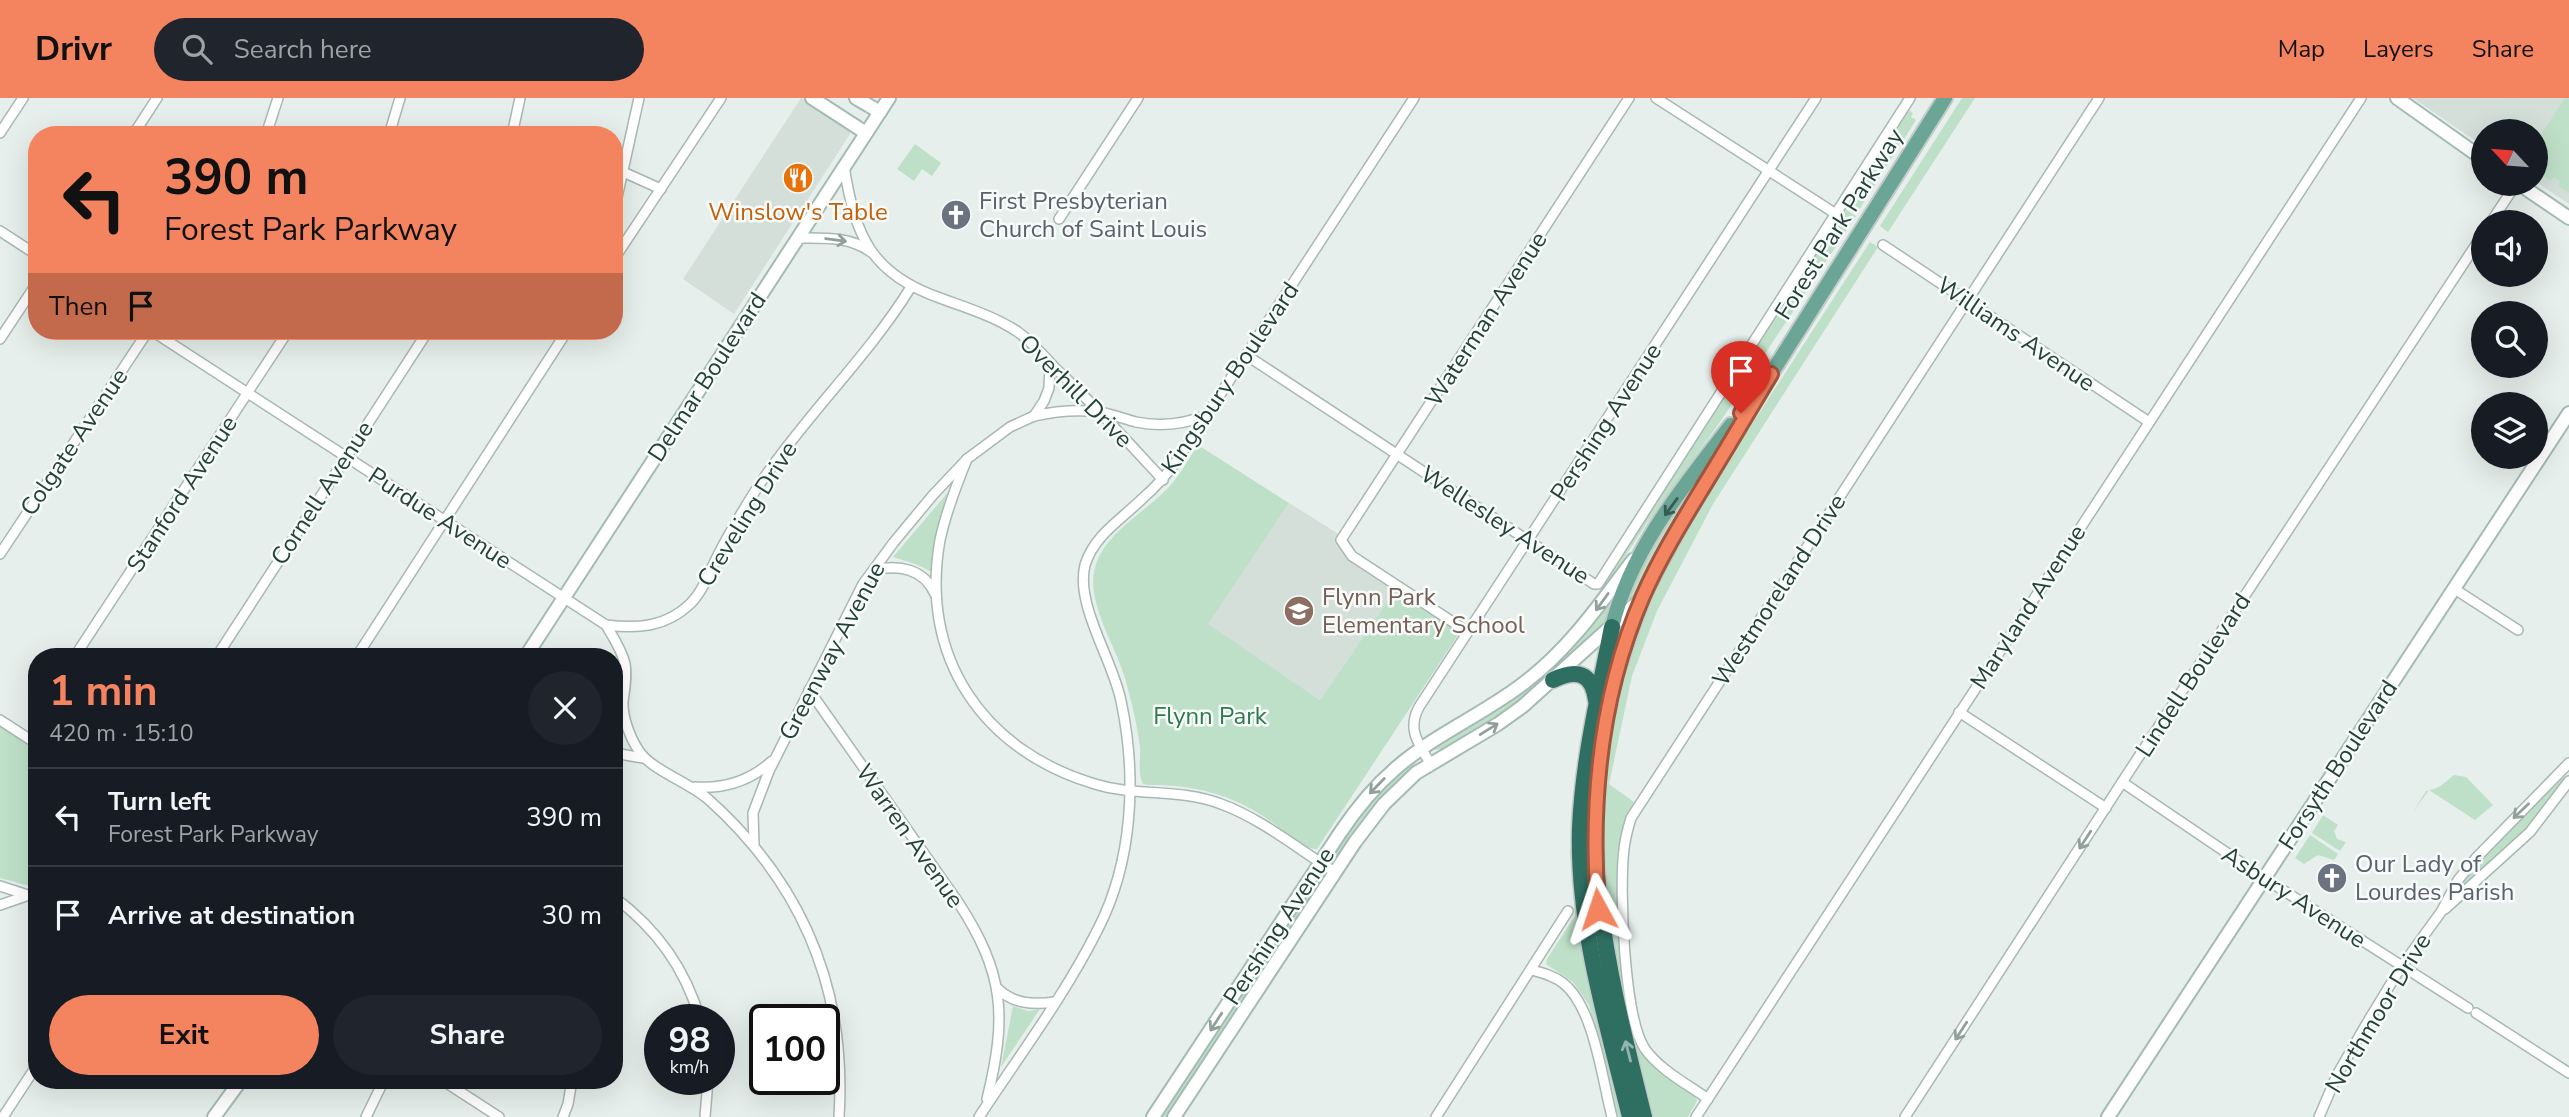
<!DOCTYPE html>
<html lang="en">
<head>
<meta charset="utf-8">
<style>
  body { margin:0; font-family:"Nunito Sans",sans-serif; background:#20242c; color:#f1f3f6; height:100vh; display:flex; flex-direction:column; font-size:26px; white-space:nowrap }
  * { box-sizing:border-box; margin:0 }
  p { font-size:23px; color:#9ea1a6 }
  .icon { flex:none; width:38px; height:38px; fill:none; stroke:currentColor; stroke-width:2; stroke-linecap:round; stroke-linejoin:round }
  .map { position:relative; flex:1; overflow:hidden }
  .details { position:absolute; left:28px; top:550px; width:595px; height:441px; display:flex; flex-direction:column; background:#171b24; border-radius:28px; box-shadow:0 7px 28px #0002 }
  .details>* { flex:none }
  .banner { position:absolute; left:28px; top:28px; width:595px; height:214px; border-radius:28px; box-shadow:0 7px 28px #0002; background:#f4845f; color:#111; overflow:hidden }
  .needle { width:46px; rotate:296deg }
  .fabs { position:absolute; left:2471px; top:21px; display:grid; gap:14px }
  .fabs a { display:grid; place-items:center; width:77px; height:77px; border-radius:50%; background:#171b24; box-shadow:0 7px 28px #0002; font-size:35px }
  .speed { position:absolute; left:644px; top:906px; display:flex; gap:14px; font-size:35px; font-weight:700; text-align:center }
  .speed>* { display:grid; place-content:center; width:91px; height:91px; border-radius:50%; background:#171b24; box-shadow:0 7px 28px #0002; line-height:1 }
  .speed small { font-size:18px; font-weight:400 }
  .speed .limit { border:4px solid #111; border-radius:10px; background:#fff; color:#111 }
  .pin { position:absolute; display:grid; place-items:center; width:60px; height:60px; color:#fff; margin:-72px -30px; border-radius:50% 50% 50% 0; rotate:-45deg; box-shadow:0 0 7px #0007 }
  .pin .icon { rotate:45deg }
  .me { position:absolute; width:77px; margin:-38px; rotate:355deg; stroke-linejoin:round; filter:drop-shadow(0 0 5px #0008) }
  .turn { display:flex; align-items:center; gap:24px; height:147px; padding:0 21px; font-size:32px }
  .turn .icon { width:91px; height:91px; stroke-width:2.5 }
  .turn b { display:block; font-size:49px; line-height:60px }
  .then { display:flex; align-items:center; height:66px; padding:0 21px; background:#0003; gap:14px; font-size:26px }
  .round { display:grid; place-items:center; flex:none; width:74px; height:74px; border-radius:37px; background:#20242c }
  .headline { display:flex; align-items:center; justify-content:space-between; height:119px; padding:0 21px }
  h1 { font-size:42px; font-weight:700; line-height:52px; color:#f4845f }
  .cta { display:flex; gap:14px; margin-top:auto; padding:14px 21px }
  .cta a { flex:1; height:80px; border-radius:42px; background:#f4845f; color:#111; font-size:28px; font-weight:700; line-height:80px; text-align:center }
  .cta a+a { background:#20242c; color:#f1f3f6 }
  ul { padding:0; list-style:none }
  li { display:flex; align-items:center; gap:21px; height:98px; padding:0 21px; border-top:2px solid #363941 }
  li div { flex:1 }
  li b { display:block; font-size:26px }
  li em { font-style:normal }
  header { display:flex; align-items:center; gap:42px; box-sizing:border-box; height:98px; padding:0 35px; background:#f4845f; color:#111 }
  header strong { font-size:33px }
  nav { display:flex; gap:38px; margin-inline-start:auto; font-size:24px }
  .search { width:490px; height:63px; background:#20242c; display:flex; align-items:center; gap:18px; box-sizing:border-box; padding:0 24px; border-radius:38px; color:#9ea1a6; font-size:26px }
  .map>svg:first-child { display:block }
  .built { fill:#d4dfda }
  .green { fill:#bfe0c8 }
  .lines { fill:none; stroke-linecap:round; stroke-linejoin:round }
  .street-casing { stroke:#a8b8b2; stroke-width:12 }
  .secondary-casing { stroke:#a4bbb3; stroke-width:16 }
  .primary-casing { stroke:#c2cac8; stroke-width:18 }
  .highway-casing { stroke:#c2cac8; stroke-width:19 }
  .street { stroke:#fff; stroke-width:9 }
  .secondary { stroke:#fff; stroke-width:12 }
  .primary { stroke:#6aa596; stroke-width:14 }
  .highway { stroke:#2f6f62; stroke-width:16 }
  .oneway { stroke:#92a09c }
  .oneway2 { stroke:#365b51 }
  .oneway3 { stroke:#93b5ae }
  .route-casing { stroke:#9f563e; stroke-width:18 }
  .route { stroke:#f4845f; stroke-width:12 }
  .labels { text-anchor:middle; stroke-width:5; stroke-linejoin:round; paint-order:stroke }
  .worship-label { font-size:24px; fill:#5b616d; stroke:#f7fbf9; text-anchor:start }
  .food-label { font-size:24px; fill:#c56008; stroke:#f7fbf9 }
  .street-label { font-size:24px; fill:#24423a; stroke:#f7fbf9 }
  .education-label { font-size:24px; fill:#785e54; stroke:#f7fbf9; text-anchor:start }
  .park-label { font-size:24px; fill:#2d7a4b; stroke:#f7fbf9 }
</style>
</head>
<body>
<header>
<strong>Drivr</strong>
<div class="search"><svg class="icon" aria-label="search" viewBox="0 0 24 24"><circle cx="10" cy="10" r="6"/><path d="M15 15l6 6"/></svg>Search here</div>
<nav><a>Map</a><a>Layers</a><a>Share</a></nav>
</header>
<div class="map">
<svg width="2569" height="1019" viewBox="0 0 2569 1019">
  <rect width="100%" height="100%" fill="#e6efeb"/>
  <g class="built">
    <path d="M801 0 848 27 850 36 734 216 683 181Z"/>
    <path d="M2413 0H2569V106L2536 84V33H2483V48Z"/>
    <path d="M1289 405 1337 435V445L1343 455 1396 491 1320 602 1207 526Z"/>
  </g>
  <g class="green">
    <path d="M1962 0H1975L1888 134 1880 128Z"/>
    <path d="M2565 0H2569V95L2558 88 2560 84 2554 79 2551 83 2536 73V44Z"/>
    <path d="M1908 12 1913 15 1911 19 1916 22 1857 115 1846 108Z"/>
    <path d="M915 46 941 65 932 78 922 71 914 83 897 71Z"/>
    <path d="M1845 111 1856 118 1720 324 1647 425 1601 495 1599 494Z"/>
    <path d="M1870 144 1878 149 1713 406 1657 513 1632 578 1609 686 1634 704C1628 719 1620 734 1618 750 1614 789 1620 924 1642 955 1647 962 1653 969 1660 974 1670 983 1693 990 1697 1003L1688 1019H1651L1610 847 1599 700 1621 580 1646 507 1662 476 1717 380Z"/>
    <path d="M1198 347 1289 405 1208 526 1320 602 1396 491 1458 532V537L1317 751C1299 751 1281 730 1266 720 1231 696 1190 686 1148 687L1143 686C1137 674 1141 661 1140 649 1137 626 1131 602 1125 580 1116 551 1099 525 1094 495 1086 446 1134 423 1164 394 1178 381 1187 363 1198 347Z"/>
    <path d="M1713 359 1639 493 1624 511 1649 450Z"/>
    <path d="M950 392 939 428 934 475 918 467 893 459Z"/>
    <path d="M1609 504 1605 528 1521 603 1442 651 1435 652 1433 648 1498 610Z"/>
    <path d="M0 628 37 651V790L0 780Z"/>
    <path d="M1415 661 1416 668C1383 694 1361 725 1337 759L1333 760 1332 759C1354 719 1380 690 1415 661Z"/>
    <path d="M2454 677 2466 679 2493 707 2475 722 2429 692 2413 714 2426 693C2443 689 2441 687 2454 677Z"/>
    <path d="M2562 680 2566 681 2524 736 2458 794V791L2479 763Z"/>
    <path d="M2323 717 2338 727 2334 733 2337 741 2346 744 2340 753 2312 735Z"/>
    <path d="M2310 737 2338 756 2334 762 2318 757 2304 766 2295 760Z"/>
    <path d="M1570 752 1575 754 1579 829 1585 864 1621 1019H1618L1589 907 1573 884 1546 866 1547 861 1575 818Z"/>
    <path d="M1318 778 1321 784 1168 1019H1159Z"/>
    <path d="M1013 908 1028 913 1040 911 1001 969Z"/>
  </g>
  <g class="lines">
    <g class="street-casing">
      <g id="street">
        <path d="M1656 0 1836 116"/>
        <path d="M0 35 23 0"/>
        <path d="M133 37 157 0"/>
        <path d="M266 37 278 0"/>
        <path d="M389 37 400 0"/>
        <path d="M512 37 520 0"/>
        <path d="M844 68C855 138 871 176 940 200 967 210 994 218 1018 234 1033 245 1044 258 1056 271 1094 306 1128 344 1163 382"/>
        <path d="M623 74 661 91"/>
        <path d="M614 113 639 0"/>
        <path d="M1059 121 1138 0"/>
        <path d="M2491 124 2516 86"/>
        <path d="M0 133 37 157"/>
        <path d="M798 140C824 140 849 138 871 154"/>
        <path d="M1883 147 2149 324"/>
        <path d="M614 161 721 0"/>
        <path d="M152 233 606 527C613 539 622 552 625 566 627 578 625 590 623 603 622 618 630 640 639 653 650 671 690 685 708 701 803 786 847 892 839 1019"/>
        <path d="M0 241 37 185"/>
        <path d="M1246 257 1594 486H1598L1910 0"/>
        <path d="M1034 318C1056 313 1076 311 1099 314 1112 316 1124 321 1136 324 1160 329 1185 326 1207 317"/>
        <path d="M967 361C956 388 946 414 940 442 919 559 983 653 1095 686 1137 699 1179 690 1221 706 1262 721 1298 751 1335 774"/>
        <path d="M0 456 148 233"/>
        <path d="M874 472C899 466 924 471 935 496"/>
        <path d="M2453 490 2518 532"/>
        <path d="M606 527C638 531 666 529 690 506 704 492 710 472 719 455 731 432 745 409 759 387 806 317 867 260 911 189"/>
        <path d="M1468 534 1352 458 1341 442 1629 0"/>
        <path d="M75 558 288 233"/>
        <path d="M217 558 428 233"/>
        <path d="M357 558 567 233"/>
        <path d="M809 592 958 804C1005 876 1007 919 987 1001"/>
        <path d="M1959 614 2106 710"/>
        <path d="M0 622 37 646"/>
        <path d="M614 626 622 607"/>
        <path d="M614 655 643 660"/>
        <path d="M1430 665C1418 645 1407 631 1419 609L1816 0"/>
        <path d="M2122 684 2264 780 2468 910"/>
        <path d="M695 689C724 691 750 683 772 663"/>
        <path d="M754 746 753 715 769 673 863 486 894 444 933 397 967 361 1010 329 1034 318 1044 303 1049 290 1050 265"/>
        <path d="M0 788 37 800"/>
        <path d="M614 799C657 831 686 871 700 922"/>
        <path d="M0 807 26 798"/>
        <path d="M2445 811 2530 734 2569 683"/>
        <path d="M1532 872C1543 875 1554 878 1563 885 1594 909 1602 981 1612 1019"/>
        <path d="M997 890C1013 906 1033 907 1055 904"/>
        <path d="M2476 915 2569 975"/>
        <path d="M442 982 499 1019"/>
        <path d="M1708 1001C1687 986 1660 972 1645 951 1624 920 1619 790 1624 751 1625 740 1628 730 1631 720L2099 0"/>
        <path d="M3 1019 37 967"/>
        <path d="M366 1019 384 982"/>
        <path d="M563 1019 568 1006 572 982"/>
        <path d="M705 1019 708 982"/>
        <path d="M979 1019C1019 958 1065 897 1098 831 1133 763 1137 678 1121 603 1113 562 1075 507 1085 467 1094 437 1122 421 1143 400 1157 388 1168 375 1178 361L1414 0"/>
        <path d="M1436 1019 1568 813"/>
        <path d="M1696 1019 2361 0"/>
        <path d="M1905 1019 2130 672 2483 136"/>
        <path d="M2319 1019 2337 977 2367 925 2401 869 2441 814 2458 782 2476 760 2569 665"/>
      </g>
    </g>
    <g class="secondary-casing">
      <g id="secondary">
        <path d="M812 0 866 35"/>
        <path d="M856 0 880 14"/>
        <path d="M2397 0 2483 61"/>
        <path d="M2519 86 2569 120"/>
        <path d="M526 558 889 0"/>
        <path d="M214 1019 241 982"/>
        <path d="M1153 1019 1340 735C1356 711 1374 689 1396 670 1434 637 1484 616 1524 585 1569 551 1600 506 1633 462"/>
        <path d="M1174 1019 1355 744 1384 706 1416 675 1498 626 1523 608 1638 504"/>
        <path d="M2108 1019 2569 315"/>
      </g>
    </g>
    <g class="primary-casing">
      <g id="primary">
        <path d="M1643 498 1679 430 1771 276 1945 0"/>
        <path d="M1612 529C1631 451 1683 389 1731 327"/>
      </g>
    </g>
    <g class="highway-casing">
      <g id="highway">
        <path d="M1643 498C1631 531 1618 564 1610 599 1575 750 1608 873 1644 1019"/>
        <path d="M1612 529C1599 596 1583 661 1580 730 1577 828 1607 925 1630 1019"/>
        <path d="M1553 582C1576 571 1592 574 1596 602"/>
      </g>
    </g>
    <use href="#street" class="street"/>
    <use href="#secondary" class="secondary"/>
    <use href="#primary" class="primary"/>
    <use href="#highway" class="highway"/>
  </g>
  <defs><path id="oneway-shaft" d="M-6 0H5M1.5-3L5.5 0L1.5 3" fill="none" stroke-width="1.6" stroke-linecap="round" stroke-linejoin="round" transform="scale(1.75)"/></defs>
  <g class="oneway">
    <use href="#oneway-shaft" transform="translate(836 142) rotate(8)"/>
    <use href="#oneway-shaft" transform="translate(1602 504) rotate(126)"/>
    <use href="#oneway-shaft" transform="translate(1489 631) rotate(-32)"/>
    <use href="#oneway-shaft" transform="translate(1377 688) rotate(134)"/>
    <use href="#oneway-shaft" transform="translate(2521 713) rotate(137)"/>
    <use href="#oneway-shaft" transform="translate(2085 742) rotate(123)"/>
    <use href="#oneway-shaft" transform="translate(1216 924) rotate(123)"/>
    <use href="#oneway-shaft" transform="translate(1961 933) rotate(123)"/>
  </g>
  <use class="oneway2" href="#oneway-shaft" transform="translate(1671 409) rotate(126)"/>
  <use class="oneway3" href="#oneway-shaft" transform="translate(1628 953) rotate(-104)"/>
  <g class="lines">
    <g class="route-casing">
      <path id="route" d="M1598 811C1590 704 1600 597 1643 498 1661 457 1685 419 1708 381 1729 347 1750 311 1771 276L1741 315"/>
    </g>
    <use href="#route" class="route"/>
  </g>
  <defs>
    <g id="restaurant-disc" transform="scale(1.575)"><circle r="9.5" fill="#e8710a" stroke="#f7fbf9"/><path d="M-5-6h1v4h1v-4h1v4h1v-4h1v5L-1.5 .5V6h-2V.5L-5-1ZM5-6V6H3V1.5H1.5Q1.5-4 5-6Z" fill="#fff"/></g>
    <g id="church-disc" transform="scale(1.575)"><circle r="9.5" fill="#6b7280" stroke="#f7fbf9"/><path d="M-1.2-6h2.4v3.5h3.3v2.4h-3.3V6h-2.4V-.1h-3.3v-2.4h3.3Z" fill="#fff"/></g>
    <g id="school-disc" transform="scale(1.575)"><circle r="9.5" fill="#8d6e63" stroke="#f7fbf9"/><path d="M0-5L7-2L0 1L-7-2ZM-4 1L0 2.5L4 1V4Q0 6-4 4Z" fill="#fff"/></g>
  </defs>
  <g fill-rule="evenodd">
    <use href="#restaurant-disc" x="798" y="80"/>
    <use href="#church-disc" x="956" y="117"/>
    <use href="#school-disc" x="1299" y="513"/>
    <use href="#church-disc" x="2332" y="780"/>
  </g>
  <g class="labels">
    <g class="worship-label">
      <text x="979" y="111">First Presbyterian<tspan x="979" dy="28">Church of Saint Louis</tspan></text>
      <text x="2355" y="774">Our Lady of<tspan x="2355" dy="28">Lourdes Parish</tspan></text>
    </g>
    <g class="food-label">
      <text x="798" y="122">Winslow's Table</text>
    </g>
    <g class="street-label">
      <text transform="translate(1839 126) rotate(-58)" y="8">Forest Park Parkway</text>
      <text transform="translate(1486 221) rotate(-57)" y="8">Waterman Avenue</text>
      <text transform="translate(2016 236) rotate(34)" y="8">Williams Avenue</text>
      <text transform="translate(707 279) rotate(-57)" y="8">Delmar Boulevard</text>
      <text transform="translate(1230 280) rotate(-56)" y="8">Kingsbury Boulevard</text>
      <text transform="translate(1076 293) rotate(45)" y="8">Overhill Drive</text>
      <text transform="translate(1606 324) rotate(-57)" y="8">Pershing Avenue</text>
      <text transform="translate(74 344) rotate(-56)" y="8">Colgate Avenue</text>
      <text transform="translate(322 395) rotate(-57)" y="8">Cornell Avenue</text>
      <text transform="translate(182 396) rotate(-57)" y="8">Stanford Avenue</text>
      <text transform="translate(747 416) rotate(-58)" y="8">Creveling Drive</text>
      <text transform="translate(440 420) rotate(33)" y="8">Purdue Avenue</text>
      <text transform="translate(1505 427) rotate(33)" y="8">Wellesley Avenue</text>
      <text transform="translate(1779 492) rotate(-57)" y="8">Westmoreland Drive</text>
      <text transform="translate(2028 509) rotate(-57)" y="8">Maryland Avenue</text>
      <text transform="translate(832 553) rotate(-62)" y="8">Greenway Avenue</text>
      <text transform="translate(2193 577) rotate(-57)" y="8">Lindell Boulevard</text>
      <text transform="translate(2338 667) rotate(-57)" y="8">Forsyth Boulevard</text>
      <text transform="translate(910 738) rotate(55)" y="8">Warren Avenue</text>
      <text transform="translate(2294 799) rotate(33)" y="8">Asbury Avenue</text>
      <text transform="translate(1279 828) rotate(-57)" y="8">Pershing Avenue</text>
      <text transform="translate(2378 915) rotate(-59)" y="8">Northmoor Drive</text>
    </g>
    <g class="education-label">
      <text x="1322" y="507">Flynn Park<tspan x="1322" dy="28">Elementary School</tspan></text>
    </g>
    <g class="park-label">
      <text x="1210" y="626">Flynn Park</text>
    </g>
  </g>
</svg>
<div class="fabs">
<a><svg class="needle" viewBox="-14 -14 28 28"><path d="M0-13l5 13h-10z" fill="#e53935"/><path d="M0 13l5-13h-10z" fill="#9ea1a6"/></svg></a>
<a><svg class="icon" aria-label="sound" viewBox="0 0 24 24"><path d="M4 9h4l5-4v14l-5-4H4zM17 9q2 3 0 6"/></svg></a>
<a><svg class="icon" aria-label="search" viewBox="0 0 24 24"><circle cx="10" cy="10" r="6"/><path d="M15 15l6 6"/></svg></a>
<a><svg class="icon" aria-label="layers" viewBox="0 0 24 24"><path d="M12 4l9 5-9 5-9-5zM3 14l9 5 9-5"/></svg></a>
</div>
<div class="speed"><div>98<small>km/h</small></div><div class="limit">100</div></div>
<div class="pin" style="left:1741px;top:315px;background:#d93025"><svg class="icon" aria-label="arrive" viewBox="0 0 24 24"><path d="M6 21V4h12l-3 4 3 4H6"/></svg></div>
<svg class="me" style="left:1598px;top:811px" viewBox="-20 -20 40 40"><path d="M0-17L14 15 0 8-14 15z" fill="#f4845f" stroke="#fff" stroke-width="4"/></svg>
<div class="banner">
<div class="turn"><svg class="icon" aria-label="left" viewBox="0 0 24 24"><path d="M17 20v-9H6M10 6l-5 5 5 5"/></svg><div><b>390 m</b>Forest Park Parkway</div></div>
<div class="then">Then<svg class="icon" aria-label="arrive" viewBox="0 0 24 24"><path d="M6 21V4h12l-3 4 3 4H6"/></svg></div>
</div>
<section class="details">
<div class="headline"><div><h1>1 min</h1><p>420 m · 15:10</p></div><a class="round"><svg class="icon" aria-label="close" viewBox="0 0 24 24"><path d="M6 6l12 12M18 6L6 18"/></svg></a></div>
<ul>
<li><svg class="icon" aria-label="left" viewBox="0 0 24 24"><path d="M17 20v-9H6M10 6l-5 5 5 5"/></svg><div><b>Turn left</b><p>Forest Park Parkway</p></div><em>390 m</em></li>
<li><svg class="icon" aria-label="arrive" viewBox="0 0 24 24"><path d="M6 21V4h12l-3 4 3 4H6"/></svg><div><b>Arrive at destination</b></div><em>30 m</em></li>
</ul>
<div class="cta"><a>Exit</a><a>Share</a></div>
</section>
</div>
</body>
</html>
